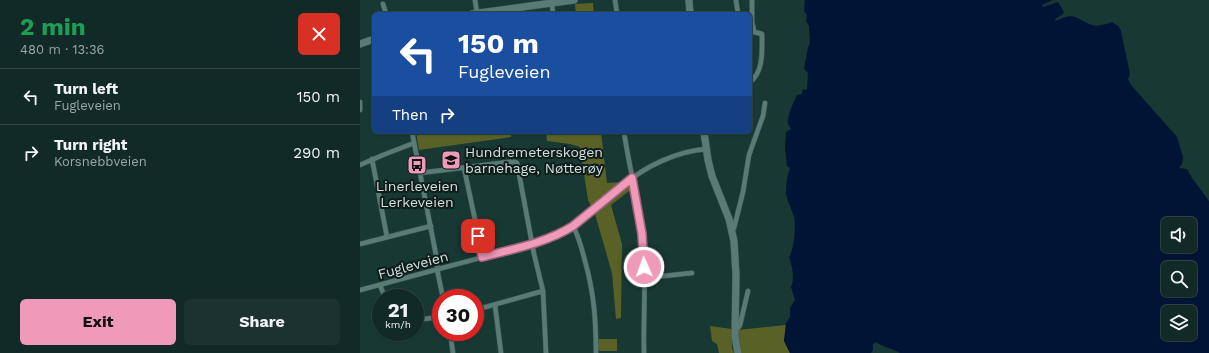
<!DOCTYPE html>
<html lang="en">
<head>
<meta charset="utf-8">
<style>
  body { margin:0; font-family:"Work Sans",sans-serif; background:#1b322f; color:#f1f3f6; height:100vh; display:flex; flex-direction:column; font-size:15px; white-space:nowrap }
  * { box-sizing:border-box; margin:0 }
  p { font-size:13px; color:#9ca7a7 }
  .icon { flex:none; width:22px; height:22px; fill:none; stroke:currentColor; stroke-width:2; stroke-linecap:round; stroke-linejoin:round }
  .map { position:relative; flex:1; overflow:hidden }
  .sheet { display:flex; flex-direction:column; background:#122a27; width:360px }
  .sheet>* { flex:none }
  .banner { position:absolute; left:12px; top:12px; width:380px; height:122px; border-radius:6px; box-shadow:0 1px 3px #0004,0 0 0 1px #314644; background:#1a4fa0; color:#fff; overflow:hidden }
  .buttons { position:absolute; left:801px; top:217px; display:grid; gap:8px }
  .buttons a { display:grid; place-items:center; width:36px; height:36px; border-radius:6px; background:#122a27; box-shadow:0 1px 3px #0004,0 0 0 1px #314644; font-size:20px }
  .speed { position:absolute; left:12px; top:289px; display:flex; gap:8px; font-size:20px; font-weight:700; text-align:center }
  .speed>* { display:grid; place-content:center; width:52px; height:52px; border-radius:50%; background:#122a27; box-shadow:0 1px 3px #0004,0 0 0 1px #314644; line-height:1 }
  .speed small { font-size:10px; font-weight:400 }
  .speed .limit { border:6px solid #d22; background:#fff; color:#111 }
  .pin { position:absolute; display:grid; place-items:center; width:34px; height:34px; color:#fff; margin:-17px; border-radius:8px; box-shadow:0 2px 6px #0006 }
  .me { position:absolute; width:44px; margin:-22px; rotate:358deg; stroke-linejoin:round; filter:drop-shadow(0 0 3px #0008) }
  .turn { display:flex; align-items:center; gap:14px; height:84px; padding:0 20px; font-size:18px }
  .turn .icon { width:52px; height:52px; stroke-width:2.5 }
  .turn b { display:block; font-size:28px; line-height:34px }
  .then { display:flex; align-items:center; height:38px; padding:0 20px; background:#0003; gap:8px; font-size:15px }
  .round { display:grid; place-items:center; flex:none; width:42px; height:42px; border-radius:6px; background:#1b322f }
  .overview { display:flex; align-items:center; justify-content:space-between; height:68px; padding:0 20px }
  h1 { font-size:24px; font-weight:700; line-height:30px; color:#1e9e55 }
  .cta { display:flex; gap:8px; margin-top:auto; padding:8px 20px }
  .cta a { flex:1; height:46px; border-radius:6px; background:#ef9ab8; color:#111; font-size:16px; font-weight:700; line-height:46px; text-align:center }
  .cta a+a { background:#1b322f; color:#f1f3f6 }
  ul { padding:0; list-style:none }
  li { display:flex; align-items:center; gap:12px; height:56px; padding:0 20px; border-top:1px solid #314644 }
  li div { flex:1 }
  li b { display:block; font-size:15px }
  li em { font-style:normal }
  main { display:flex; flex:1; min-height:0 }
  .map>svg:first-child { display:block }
  .green { fill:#5a6127 }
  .water { fill:#001435; fill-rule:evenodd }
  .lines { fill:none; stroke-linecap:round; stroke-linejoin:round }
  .street-casing { stroke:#3a5552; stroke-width:5.5 }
  .secondary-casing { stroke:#3a5552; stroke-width:8 }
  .street { stroke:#597a75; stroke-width:4.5 }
  .secondary { stroke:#597a75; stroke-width:7 }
  .route-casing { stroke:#9b6478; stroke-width:10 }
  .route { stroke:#ef9ab8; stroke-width:7 }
  .labels { text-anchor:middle; stroke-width:4; stroke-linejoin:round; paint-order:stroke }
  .poi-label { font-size:14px; fill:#d0e1de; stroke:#0f1c1a; text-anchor:start }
  .street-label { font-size:14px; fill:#d0e1de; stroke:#0f1c1a }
</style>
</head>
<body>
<main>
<section class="sheet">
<div class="overview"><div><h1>2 min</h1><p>480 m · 13:36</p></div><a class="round" style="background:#d93025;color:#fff"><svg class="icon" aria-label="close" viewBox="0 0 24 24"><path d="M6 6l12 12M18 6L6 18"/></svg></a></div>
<ul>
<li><svg class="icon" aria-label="left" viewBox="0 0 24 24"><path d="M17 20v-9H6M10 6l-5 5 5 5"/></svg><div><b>Turn left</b><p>Fugleveien</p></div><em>150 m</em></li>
<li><svg class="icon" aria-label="right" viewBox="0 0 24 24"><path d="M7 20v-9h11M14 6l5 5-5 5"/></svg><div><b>Turn right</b><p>Korsnebbveien</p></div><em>290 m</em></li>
</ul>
<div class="cta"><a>Exit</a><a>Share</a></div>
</section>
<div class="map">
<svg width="849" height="353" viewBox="0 0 849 353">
  <rect width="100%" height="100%" fill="#183834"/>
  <g class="green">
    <path d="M233 3 234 14H216L215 4Z"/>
    <path d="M56 132H151V137L59 150Z"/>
    <path d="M186 132H241L247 183 261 182 269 176 272 189 251 205 262 244 261 318 256 319 252 273 235 214 228 200 220 147 210 144 187 141Z"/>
    <path d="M426 325 424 341 430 353H380L378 330Z"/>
    <path d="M350 326 372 329V348L374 353H359L357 344 352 341Z"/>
    <rect x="238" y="339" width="19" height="12"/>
  </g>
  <path class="water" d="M445 0H693L682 5 683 7 698 2 704 12 703 14 695 19 696 21C716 11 715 19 732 25 738 27 746 24 752 22L758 26 761 31 770 74 768 79 771 85 817 137 823 157 822 164 819 168 827 169 832 178 849 201V353H540C532 348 524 348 516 342L513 344V350L511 353H430L424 341 426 323 430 317V308L435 300 431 287C435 279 432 265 429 257 434 249 436 227 434 217 432 209 427 201 426 193 426 185 427 176 430 168L427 166 425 148 426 132 431 129C430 127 428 125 428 123 427 116 434 101 437 95L442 94 443 89 447 90 448 73 444 69 448 47 450 43 449 26 446 21 447 15 444 11ZM808 224H830V246H808ZM808 268H830V290H808ZM808 312H830V334H808Z"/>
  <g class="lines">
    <g class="street-casing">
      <g id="street">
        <path d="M115 0 117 13"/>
        <path d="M255 0 257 14"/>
        <path d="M376 0 378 14"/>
        <path d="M392 0V22L394 31"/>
        <path d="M192 3 193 14"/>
        <path d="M23 4 26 14"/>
        <path d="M390 31 402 34C402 49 404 72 390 82"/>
        <path d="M0 102V110"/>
        <path d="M52 132 77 260 78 274 83 298"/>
        <path d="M264 132C269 166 278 200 282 234 287 273 283 314 284 353"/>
        <path d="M12 159 27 237"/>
        <path d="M0 165 23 155 54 143"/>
        <path d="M104 168 123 257"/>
        <path d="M60 173 149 162H155L157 163 174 254 183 291 186 353"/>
        <path d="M213 226C219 237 222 249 225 261 234 293 236 320 236 353"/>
        <path d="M372 230 374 228 383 192 389 155 403 116 405 103"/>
        <path d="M0 244 71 226"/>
        <path d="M284 278 332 273"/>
        <path d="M20 285 25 298"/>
        <path d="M0 290 172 244C186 240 200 235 212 227 230 215 246 199 263 185 286 166 317 151 347 149"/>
        <path d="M135 305 141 353"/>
        <path d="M115 310 183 291"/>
        <path d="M55 320 81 317"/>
        <path d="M375 328H378L380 325 388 291"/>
        <path d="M90 332 93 353"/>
      </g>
    </g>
    <g class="secondary-casing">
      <g id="secondary">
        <path d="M329 0 330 14"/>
        <path d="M112 14 214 0"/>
        <path d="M0 44 14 39"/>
        <path d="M344 132 348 160 352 176 369 219 374 241 376 275 375 336 378 353"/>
      </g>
    </g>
    <use href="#street" class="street"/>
    <use href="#secondary" class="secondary"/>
  </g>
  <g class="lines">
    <g class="route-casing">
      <path id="route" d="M118 236 122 257C153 249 186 243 213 226L272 178 282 234 284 267"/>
    </g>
    <use href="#route" class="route"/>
  </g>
  <defs>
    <g id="school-square" transform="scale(1)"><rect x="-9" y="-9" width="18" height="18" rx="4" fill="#ef9ab8" stroke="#0f1c1a"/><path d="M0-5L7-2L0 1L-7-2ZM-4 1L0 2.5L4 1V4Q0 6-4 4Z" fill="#111"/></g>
    <g id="bus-square" transform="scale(1)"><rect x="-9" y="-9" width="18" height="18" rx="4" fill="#ef9ab8" stroke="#0f1c1a"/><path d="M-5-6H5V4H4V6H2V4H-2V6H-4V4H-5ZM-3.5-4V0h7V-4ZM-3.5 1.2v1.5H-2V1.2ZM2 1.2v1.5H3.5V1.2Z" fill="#111"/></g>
  </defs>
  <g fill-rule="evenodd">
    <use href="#school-square" x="91" y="160"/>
    <use href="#bus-square" x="57" y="165"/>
  </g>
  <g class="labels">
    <g class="poi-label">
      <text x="105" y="157">Hundremeterskogen<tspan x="105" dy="16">barnehage, Nøtterøy</tspan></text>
      <text x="57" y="191" text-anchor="middle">Linerleveien<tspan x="57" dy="16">Lerkeveien</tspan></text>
    </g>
    <g class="street-label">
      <text transform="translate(53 265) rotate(-15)" y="5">Fugleveien</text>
    </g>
  </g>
</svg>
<div class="buttons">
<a><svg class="icon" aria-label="sound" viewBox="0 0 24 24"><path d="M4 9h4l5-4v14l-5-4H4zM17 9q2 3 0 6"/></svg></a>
<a><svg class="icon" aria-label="search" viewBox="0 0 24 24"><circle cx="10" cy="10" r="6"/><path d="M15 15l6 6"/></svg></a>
<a><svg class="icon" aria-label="layers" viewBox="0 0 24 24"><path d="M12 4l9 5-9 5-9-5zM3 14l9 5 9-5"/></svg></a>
</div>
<div class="speed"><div>21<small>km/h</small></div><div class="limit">30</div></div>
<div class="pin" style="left:118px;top:236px;background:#d93025"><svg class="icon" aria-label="arrive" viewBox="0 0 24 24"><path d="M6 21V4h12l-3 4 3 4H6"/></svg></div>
<svg class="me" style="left:284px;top:267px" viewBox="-20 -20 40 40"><circle r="17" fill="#ef9ab8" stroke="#fff" stroke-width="3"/><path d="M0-11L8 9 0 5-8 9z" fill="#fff"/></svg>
<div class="banner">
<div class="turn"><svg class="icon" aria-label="left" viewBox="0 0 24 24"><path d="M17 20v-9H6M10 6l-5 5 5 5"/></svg><div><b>150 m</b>Fugleveien</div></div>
<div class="then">Then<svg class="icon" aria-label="right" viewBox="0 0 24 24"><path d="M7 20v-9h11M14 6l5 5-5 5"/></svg></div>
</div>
</div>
</main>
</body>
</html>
